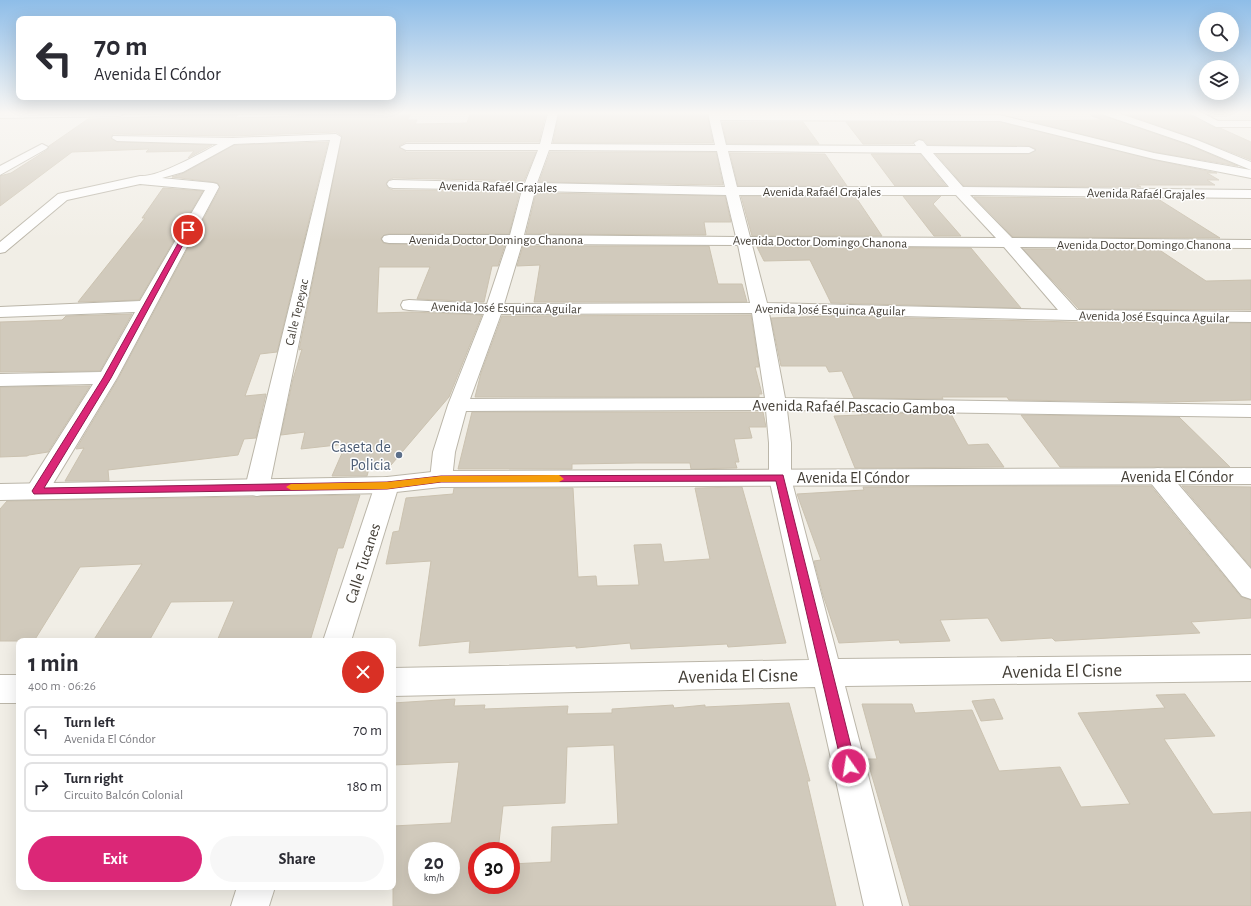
<!DOCTYPE html>
<html lang="en">
<head>
<meta charset="utf-8">
<style>
  body { margin:0; font-family:"Alegreya Sans",sans-serif; background:#f7f7f7; color:#2b2b33; height:100vh; display:flex; flex-direction:column; font-size:15px; white-space:nowrap }
  * { box-sizing:border-box; margin:0 }
  p { font-size:13px; color:#7c7c81 }
  .icon { flex:none; width:22px; height:22px; fill:none; stroke:currentColor; stroke-width:2; stroke-linecap:round; stroke-linejoin:round }
  .map { position:relative; flex:1; overflow:hidden }
  .panel { position:absolute; left:16px; top:638px; width:380px; height:252px; display:flex; flex-direction:column; background:#fff; border-radius:8px; box-shadow:0 4px 16px #0002 }
  .panel>* { flex:none }
  .top-card { position:absolute; left:16px; top:16px; width:380px; height:84px; border-radius:8px; box-shadow:0 4px 16px #0002; background:#fff; color:#2b2b33; overflow:hidden }
  .buttons { position:absolute; left:1199px; top:12px; display:grid; gap:8px }
  .buttons a { display:grid; place-items:center; width:40px; height:40px; border-radius:50%; background:#fff; box-shadow:0 4px 16px #0002; font-size:20px }
  .speed { position:absolute; left:408px; top:842px; display:flex; gap:8px; font-size:20px; font-weight:700; text-align:center }
  .speed>* { display:grid; place-content:center; width:52px; height:52px; border-radius:50%; background:#fff; box-shadow:0 4px 16px #0002; line-height:1 }
  .speed small { font-size:10px; font-weight:400 }
  .speed .limit { border:6px solid #d22; background:#fff; color:#111 }
  .pin { position:absolute; display:grid; place-items:center; width:34px; height:34px; color:#fff; margin:-17px; border:2px solid #fff; border-radius:50%; box-shadow:0 1px 4px #0007 }
  .me { position:absolute; width:44px; margin:-22px; rotate:347deg; stroke-linejoin:round; filter:drop-shadow(0 0 3px #0008) }
  .turn { display:flex; align-items:center; gap:14px; height:84px; padding:0 12px; font-size:18px }
  .turn .icon { width:52px; height:52px; stroke-width:2.5 }
  .turn b { display:block; font-size:28px; line-height:34px }
  .round { display:grid; place-items:center; flex:none; width:42px; height:42px; border-radius:21px; background:#f7f7f7 }
  .overview { display:flex; align-items:center; justify-content:space-between; height:68px; padding:0 12px }
  h1 { font-size:24px; font-weight:700; line-height:30px }
  .cta { display:flex; gap:8px; margin-top:auto; padding:8px 12px }
  .cta a { flex:1; height:46px; border-radius:24px; background:#db2777; color:#fff; font-size:16px; font-weight:700; line-height:46px; text-align:center }
  .cta a+a { background:#f7f7f7; color:#2b2b33 }
  ul { padding:0; list-style:none }
  li { display:flex; align-items:center; gap:12px; height:50px; margin:0 8px 6px; padding:0 4px; border:2px solid #e1e1e2; border-radius:8px }
  li div { flex:1 }
  li b { display:block; font-size:15px }
  li em { font-style:normal }
  .map>svg:first-child { display:block }
  .building { fill:#d1cabc; stroke:#cbc2b0; fill-rule:evenodd }
  .lines { fill:none; stroke-linecap:round; stroke-linejoin:round }
  .minor-casing { stroke:#bbb6a9; stroke-width:2 }
  .tertiary-casing { stroke:#bbb6a9; stroke-width:2 }
  .minor { fill:#fff; fill-rule:evenodd }
  .tertiary { fill:#fff; fill-rule:evenodd }
  .route { fill:#db2777; stroke:#8e194d }
  .slow { fill:#f59e0b }
  .service-dot { fill:#5c6f8a; stroke:#fff; stroke-width:1.5 }
  .labels { text-anchor:middle; stroke-width:3; stroke-linejoin:round; paint-order:stroke }
  .far-street-label { font-size:13px; fill:#433e36; stroke:#fff }
  .street-label { font-size:16px; fill:#433e36; stroke:#fff }
  .service-label { font-size:16px; fill:#4e5e75; stroke:#fff; text-anchor:end }
  .near-street-label { font-size:19px; fill:#433e36; stroke:#fff }
</style>
</head>
<body>
<div class="map">
<svg width="1251" height="906" viewBox="0 0 1251 906">
  <rect width="100%" height="100%" fill="#f1eee6"/>
  <g class="building">
    <path d="M300 113 411 114 407 120H417L415 124 467 123 470 114 546 113 539 142H406L399 146 406 152H536L524 181 393 178 389 180 386 183 388 188 393 190 520 191 509 234H389L384 235 381 238 383 243 389 244 505 245 498 266H492L484 302 417 299 430 267H379L377 313 412 312 482 315 449 397 391 465H370L367 476H332L346 444 301 449 305 432 281 435 293 379 302 349 299 350 342 136 336 132 233 136 113 134 111 138 117 142 212 145 188 158 194 151 146 152 149 149 72 152 0 206V176L11 173 47 150 49 146 88 119 222 114 219 116 238 115 235 118 297 116Z"/>
    <path d="M559 113H707L713 143H553Z"/>
    <path d="M1092 113H1102L1104 116 1188 145 1238 166 1154 152 1029 121 1103 120 1092 116Z"/>
    <path d="M1123 113H1185L1215 128H1220L1251 142V160L1197 139Z"/>
    <path d="M722 122H803L819 144H727Z"/>
    <path d="M846 122H1000L1154 160 1217 173H1207L1219 180H1207L1215 185H1137L1141 187 964 186 936 154H1029L1036 149 1029 146 928 145 924 140 919 139 913 142V144H863Z"/>
    <path d="M328 142 277 352 260 354 245 396 266 394 256 438 244 439 238 455 108 470 109 481H65L84 448 76 449 118 379 220 188 218 183 213 182 172 177 184 173 234 145Z"/>
    <path d="M550 152H716L723 185 539 182Z"/>
    <path d="M730 153 825 154 847 186H738Z"/>
    <path d="M871 154H920L946 186H895Z"/>
    <path d="M163 188 203 191 139 300 78 302 145 218H142Z"/>
    <path d="M536 193 725 196 731 222H704L706 235 526 234Z"/>
    <path d="M741 196H855L882 236H752Z"/>
    <path d="M903 196H941L933 204 961 236H934Z"/>
    <path d="M974 197 1158 199 1220 238 1013 237Z"/>
    <path d="M523 246H709L718 284H742L747 302H534L540 265 517 266Z"/>
    <path d="M757 247 971 248 1021 308 831 303 810 260 764 261Z"/>
    <path d="M1023 249H1158L1206 281 1251 280V310L1079 309Z"/>
    <path d="M132 314 100 371 0 372V322L62 320 66 316Z"/>
    <path d="M751 315 759 367H755L762 394H759V397H475L481 373 502 316Z"/>
    <path d="M832 316 1072 322 1251 323V400L1167 402 1009 400 1007 397H942L943 399 854 398 842 371 829 372 826 366H781L771 318Z"/>
    <path d="M90 386 48 452 29 455 27 456 0 457V387Z"/>
    <path d="M472 412H763L766 427H749L752 438 734 439 739 462H735L737 468 691 469 690 463H636L572 464V469H458Z"/>
    <path d="M861 413 951 414 968 445 988 444 1004 467 855 468 834 416 862 415Z"/>
    <path d="M1021 415 1179 417 1230 467H1060Z"/>
    <path d="M1017 486H1151L1241 597 1251 600V618L1191 622 1200 633 1055 641 1052 638 1001 641 988 618 940 620 950 641 900 643 899 640 839 643 823 595 814 561 821 560 797 494 864 490 863 487Z"/>
    <path d="M1182 486 1251 487V567Z"/>
    <path d="M742 487 786 643 728 647 727 644 631 649 630 643 576 648V646L469 653 470 641 419 646 431 561 386 564 393 532 399 531 406 498 453 494 454 488H573L578 577 596 576 597 586 639 585 634 545 661 544 664 562 710 559 695 488Z"/>
    <path d="M360 495 343 548H338L310 641H217L234 601 171 602 149 641H93L142 564 80 567 34 641H0V509L7 501Z"/>
    <path d="M1185 694 1215 736 1164 739 1213 814 1251 812V906H910L867 759H877L862 704H912L915 713 972 710 999 771 1060 767 1081 807 1130 804 1078 713 1165 708 1156 695Z"/>
    <path d="M455 699 454 706 485 705 484 709 568 706 567 714 612 713V709L673 705 674 708 705 705V707L789 703 810 781H807L836 906H393V826L451 823 459 762 393 765V703ZM614 745 618 824 552 827 551 862 511 864V885H477V851H498L503 806 565 803 567 747ZM417 851H451V885H417Z"/>
    <path d="M994 699 1003 719 981 721 972 701Z"/>
  </g>
  <g class="lines">
    <g class="minor-casing">
      <g id="minor">
        <path d="M0 113H125L120 116 0 118Z"/>
        <path d="M548 113H558L551 144 715 145 708 113 1000 115 1154 153 1251 170V178L1154 159 1000 121 720 120 726 145 916 146 914 143 919 140 923 141 927 146 1029 147 1035 150 1029 153H933L963 187 1251 190V198L970 195 1012 238 1251 240V248L1020 247 1077 310 1251 312V322L1072 320 769 313 785 398 1251 405V417L787 410 791 443V478L838 659 1251 655V681L845 686 902 906H864L815 687 393 696V668L809 660 769 478V443L766 410 466 411 455 452 452 479 449 485 441 487 433 485 430 479 433 452 448 405 484 314 409 310 403 309 401 305 403 301 409 300 487 304 507 244 389 243 384 242 382 239 384 236 389 235H510L522 190 393 188 389 187 387 184 389 181 393 180 525 183 538 150H406L400 147 406 144H540ZM549 150 717 151 725 187 537 183ZM728 151 921 153 949 187H737ZM535 191 726 195 736 237 524 235ZM739 195H956L996 238 750 237ZM522 244 738 245 750 303 504 304ZM752 245 1004 247 1058 310 767 303ZM752 313 765 398 470 399 501 314Z"/>
        <path d="M1189 113H1202L1218 121H1251V127H1216Z"/>
        <path d="M336 134 341 137 269 488 265 494 257 496 249 494 245 488 330 140 234 144 183 172 162 178 213 183 217 184 219 187 117 378 45 497 37 499 29 497 25 491 93 384 0 386V374L101 372 135 312 0 317V307L140 301 205 190 140 184 67 200 5 252 0 253V242L58 194 140 176C157 178 201 153 218 144L117 141 112 138 113 136 233 138Z"/>
        <path d="M42 144 48 147 46 149 0 175V166Z"/>
        <path d="M1158 468 1166 470 1251 569V599L1242 596 1150 482 1147 476 1150 470Z"/>
        <path d="M387 477 395 479 399 485 351 641H323L375 485 379 479Z"/>
        <rect x="0" y="675" width="19" height="28"/>
        <path d="M237 887H275L269 906H231Z"/>
      </g>
    </g>
    <g class="tertiary-casing">
      <g id="tertiary">
        <path d="M1103 113H1118L1197 140 1251 162V170L1189 144 1104 115Z"/>
        <path d="M1251 468V484L441 487 387 493 0 500V484L387 477 441 471Z"/>
      </g>
    </g>
    <use href="#minor" class="minor"/>
    <use href="#tertiary" class="tertiary"/>
  </g>
  <linearGradient id="sky" x2="0" y2="1"><stop stop-color="#8ebde8"/><stop offset="0.47" stop-color="#f9f7f4"/><stop offset="1" stop-color="#f9f7f4" stop-opacity="0"/></linearGradient>
  <rect width="1251" height="240" fill="url(#sky)"/>
  <path class="route" d="M186 229 191 230 111 378 44 488 387 482 441 476 783 475 856 766 854 771 849 773 844 771 842 766 776 481 441 482 387 489 34 494 32 491 103 378Z"/>
  <path class="slow" d="M559 475 564 479 559 482H441L387 489 291 490 286 487 291 484 387 482 441 476Z"/>
  <circle class="service-dot" cx="399" cy="455" r="4"/>
  <g class="labels">
    <g class="far-street-label">
      <text transform="translate(498 186) rotate(1)" y="5">Avenida Rafaél Grajales</text>
      <text x="822" y="196">Avenida Rafaél Grajales</text>
      <text transform="translate(1146 193) rotate(1)" y="5">Avenida Rafaél Grajales</text>
      <text x="496" y="244">Avenida Doctor Domingo Chanona</text>
      <text transform="translate(820 241) rotate(1)" y="5">Avenida Doctor Domingo Chanona</text>
      <text x="1144" y="249">Avenida Doctor Domingo Chanona</text>
      <text transform="translate(506 307) rotate(1)" y="5">Avenida José Esquinca Aguilar</text>
      <text transform="translate(830 309) rotate(1)" y="5">Avenida José Esquinca Aguilar</text>
      <text transform="translate(296 312) rotate(-77)" y="5">Calle Tepeyac</text>
      <text transform="translate(1154 316) rotate(1)" y="5">Avenida José Esquinca Aguilar</text>
    </g>
    <g class="street-label">
      <text transform="translate(854 406) rotate(1)" y="6">Avenida Rafaél Pascacio Gamboa</text>
      <text x="1177" y="482">Avenida El Cóndor</text>
      <text x="853" y="483">Avenida El Cóndor</text>
      <text transform="translate(362 563) rotate(-72)" y="6">Calle Tucanes</text>
    </g>
    <g class="service-label">
      <text x="391" y="452">Caseta de<tspan x="391" dy="18">Policia</tspan></text>
    </g>
    <g class="near-street-label">
      <text transform="translate(1062 670) rotate(-1)" y="7">Avenida El Cisne</text>
      <text transform="translate(738 675) rotate(-1)" y="7">Avenida El Cisne</text>
    </g>
  </g>
</svg>
<div class="buttons">
<a><svg class="icon" aria-label="search" viewBox="0 0 24 24"><circle cx="10" cy="10" r="6"/><path d="M15 15l6 6"/></svg></a>
<a><svg class="icon" aria-label="layers" viewBox="0 0 24 24"><path d="M12 4l9 5-9 5-9-5zM3 14l9 5 9-5"/></svg></a>
</div>
<div class="speed"><div>20<small>km/h</small></div><div class="limit">30</div></div>
<div class="pin" style="left:188px;top:230px;background:#d93025"><svg class="icon" aria-label="arrive" viewBox="0 0 24 24"><path d="M6 21V4h12l-3 4 3 4H6"/></svg></div>
<svg class="me" style="left:849px;top:766px" viewBox="-20 -20 40 40"><circle r="17" fill="#db2777" stroke="#fff" stroke-width="3"/><path d="M0-11L8 9 0 5-8 9z" fill="#fff"/></svg>
<div class="top-card">
<div class="turn"><svg class="icon" aria-label="left" viewBox="0 0 24 24"><path d="M17 20v-9H6M10 6l-5 5 5 5"/></svg><div><b>70 m</b>Avenida El Cóndor</div></div>
</div>
<section class="panel">
<div class="overview"><div><h1>1 min</h1><p>400 m · 06:26</p></div><a class="round" style="background:#d93025;color:#fff"><svg class="icon" aria-label="close" viewBox="0 0 24 24"><path d="M6 6l12 12M18 6L6 18"/></svg></a></div>
<ul>
<li><svg class="icon" aria-label="left" viewBox="0 0 24 24"><path d="M17 20v-9H6M10 6l-5 5 5 5"/></svg><div><b>Turn left</b><p>Avenida El Cóndor</p></div><em>70 m</em></li>
<li><svg class="icon" aria-label="right" viewBox="0 0 24 24"><path d="M7 20v-9h11M14 6l5 5-5 5"/></svg><div><b>Turn right</b><p>Circuito Balcón Colonial</p></div><em>180 m</em></li>
</ul>
<div class="cta"><a>Exit</a><a>Share</a></div>
</section>
</div>
</body>
</html>
